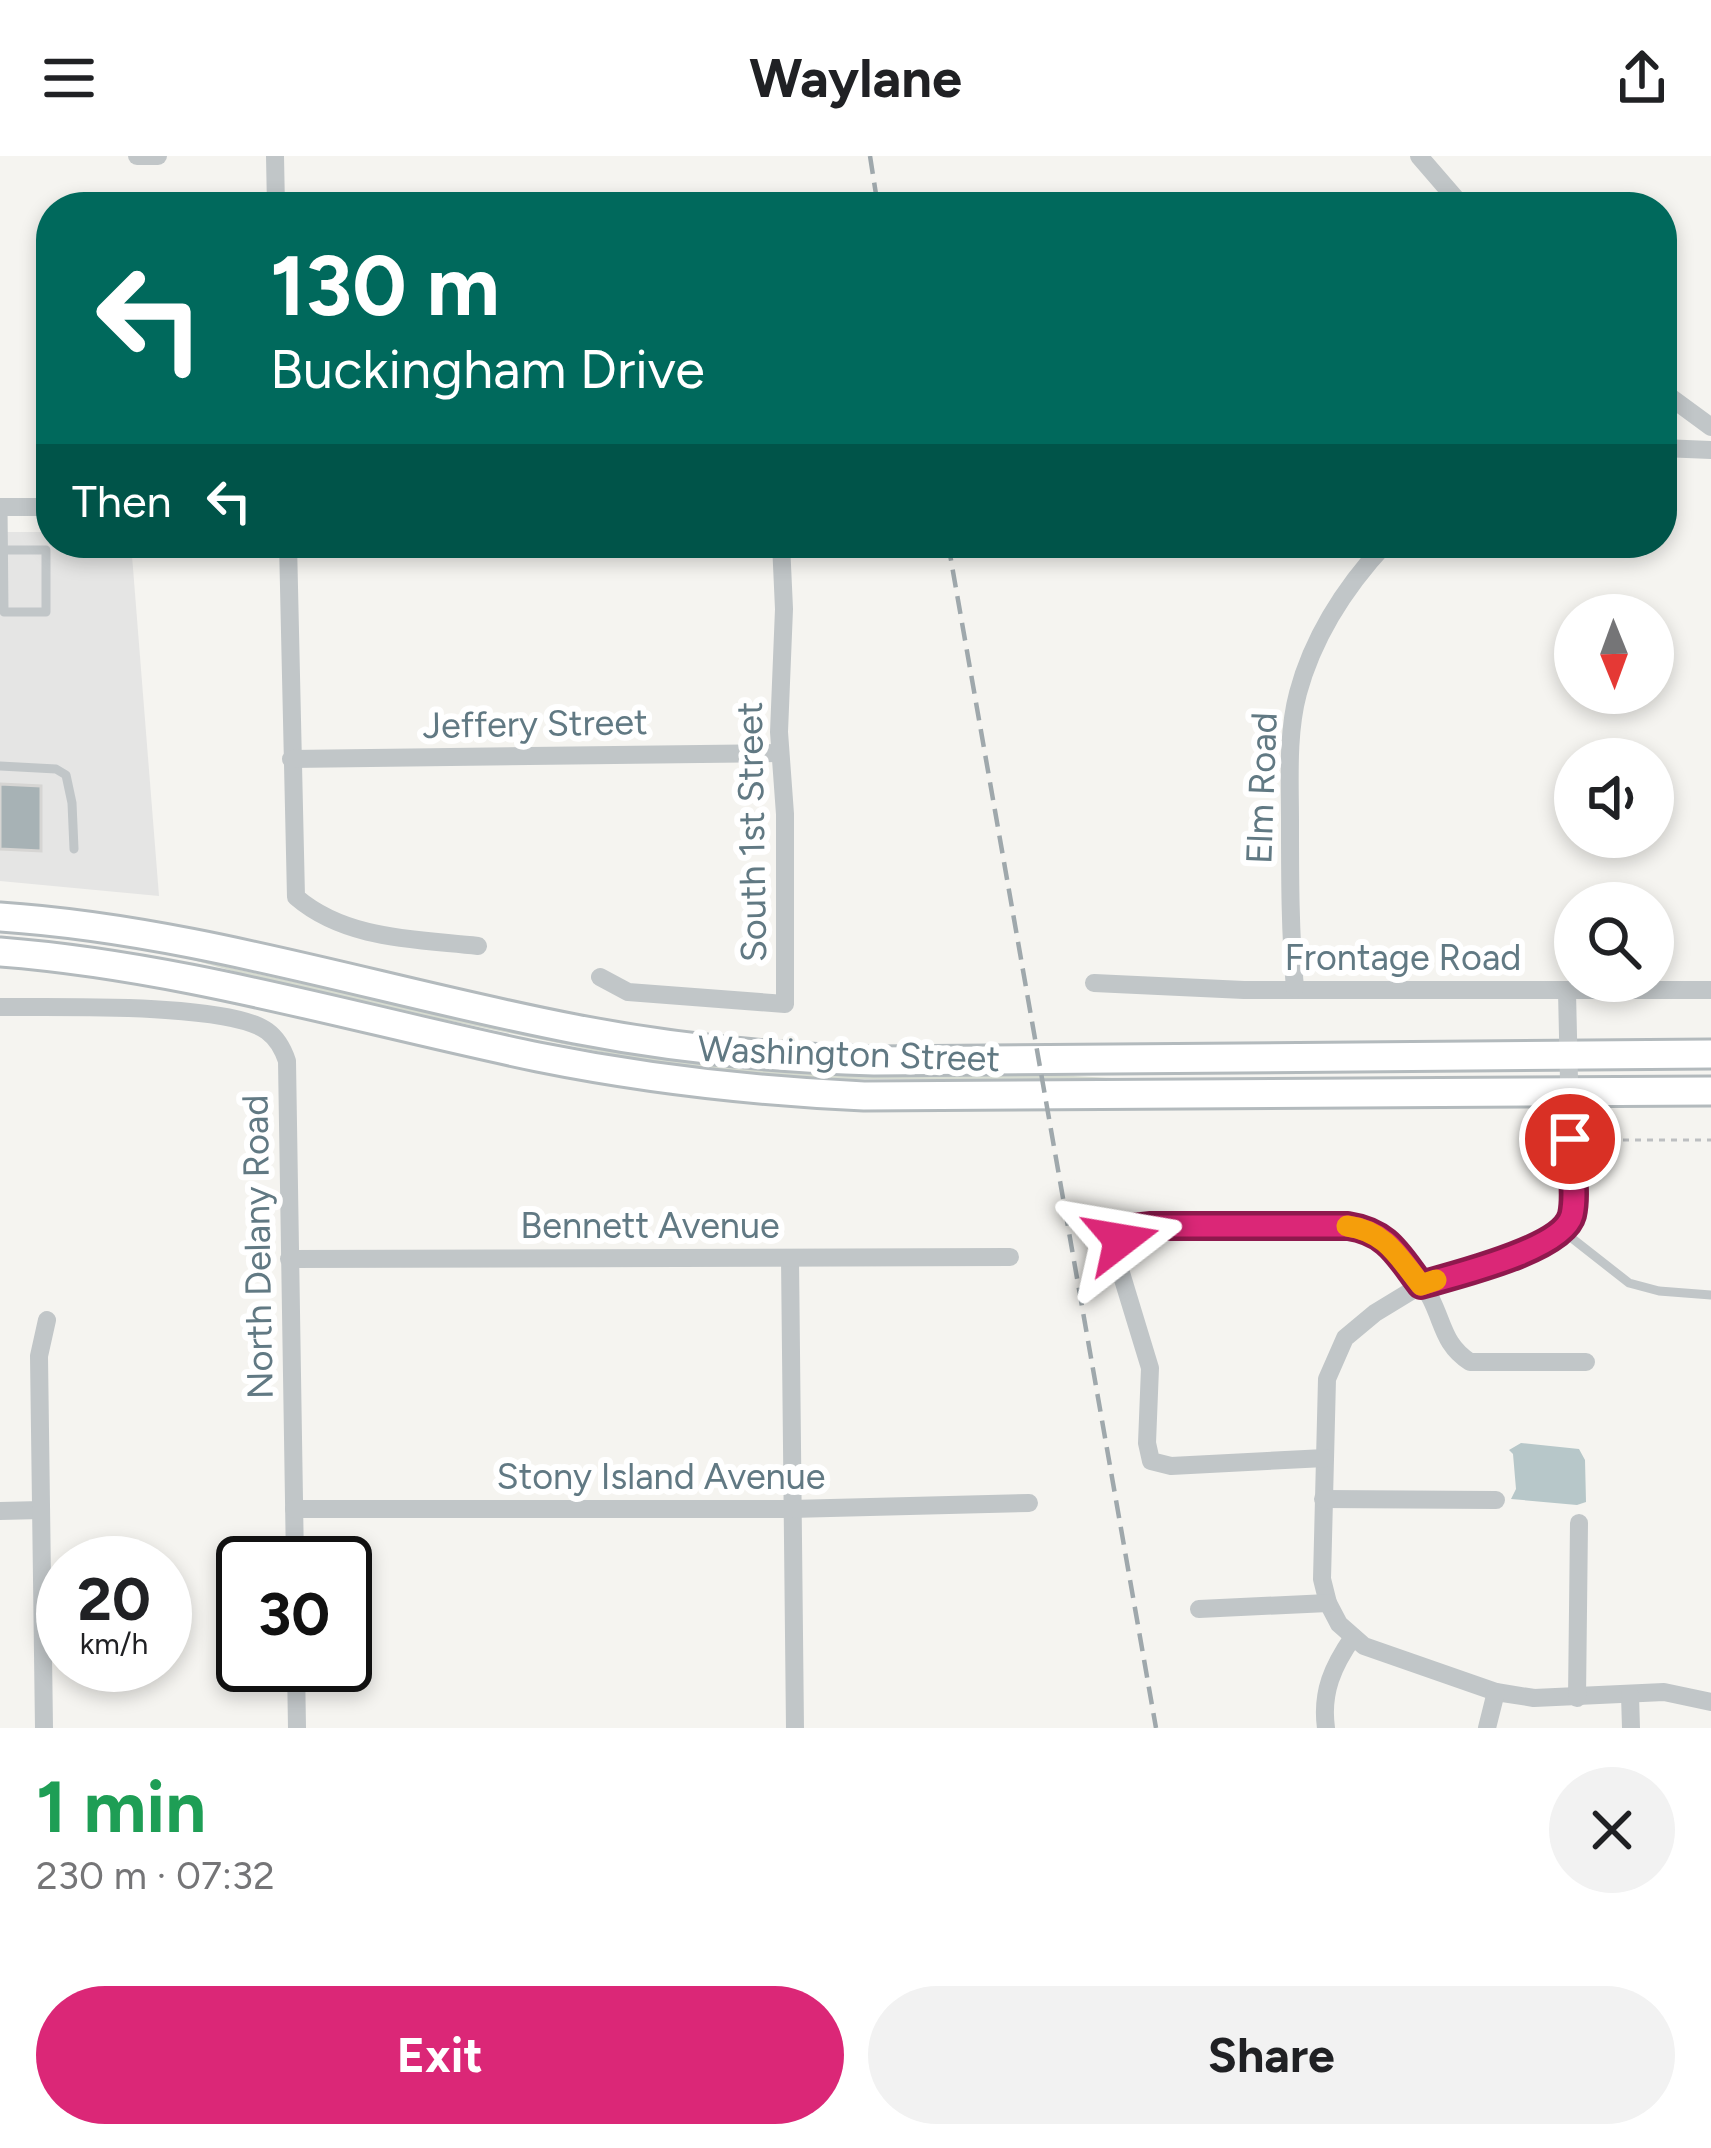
<!DOCTYPE html>
<html lang="en">
<head>
<meta charset="utf-8">
<style>
  body { margin:0; font-family:Figtree,sans-serif; background:#f2f2f2; color:#202124; height:100vh; display:flex; flex-direction:column; font-size:45px; white-space:nowrap }
  * { box-sizing:border-box; margin:0 }
  p { font-size:39px; color:#757577 }
  .icon { flex:none; width:66px; height:66px; fill:none; stroke:currentColor; stroke-width:2; stroke-linecap:round; stroke-linejoin:round }
  .map { position:relative; height:1572px; overflow:hidden }
  .details { display:flex; flex-direction:column; background:#fff; flex:1 }
  .details>* { flex:none }
  .guide { position:absolute; left:36px; top:36px; width:1641px; height:366px; border-radius:48px; box-shadow:0 6px 18px #0003; background:#00695c; color:#fff; overflow:hidden }
  .needle { width:78px; rotate:179deg }
  .buttons { position:absolute; left:1554px; top:438px; display:grid; gap:24px }
  .buttons a { display:grid; place-items:center; width:120px; height:120px; border-radius:50%; background:#fff; box-shadow:0 6px 18px #0003; font-size:60px }
  .speed { position:absolute; left:36px; top:1380px; display:flex; gap:24px; font-size:60px; font-weight:700; text-align:center }
  .speed>* { display:grid; place-content:center; width:156px; height:156px; border-radius:50%; background:#fff; box-shadow:0 6px 18px #0003; line-height:1 }
  .speed small { font-size:30px; font-weight:400 }
  .speed .limit { border:6px solid #111; border-radius:18px; background:#fff; color:#111 }
  .pin { position:absolute; display:grid; place-items:center; width:102px; height:102px; color:#fff; margin:-51px; border:6px solid #fff; border-radius:50%; box-shadow:0 3px 12px #0007 }
  .me { position:absolute; width:132px; margin:-66px; rotate:76deg; stroke-linejoin:round; filter:drop-shadow(0 0 9px #0008) }
  .turn { display:flex; align-items:center; gap:42px; height:252px; padding:0 36px; font-size:54px }
  .turn .icon { width:156px; height:156px; stroke-width:2.5 }
  .turn b { display:block; font-size:84px; line-height:102px }
  .then { display:flex; align-items:center; height:114px; padding:0 36px; background:#0003; gap:24px; font-size:45px }
  .round { display:grid; place-items:center; flex:none; width:126px; height:126px; border-radius:63px; background:#f2f2f2 }
  .head { display:flex; align-items:center; justify-content:space-between; height:204px; padding:0 36px }
  h1 { font-size:72px; font-weight:700; line-height:90px; color:#1e9e55 }
  .action { display:flex; gap:24px; margin-top:auto; padding:24px 36px }
  .action a { flex:1; height:138px; border-radius:72px; background:#db2777; color:#fff; font-size:48px; font-weight:700; line-height:138px; text-align:center }
  .action a+a { background:#f2f2f2; color:#202124 }
  header { display:flex; justify-content:space-between; align-items:center; height:156px; padding:0 36px; background:#fff; font-size:54px; font-weight:700 }
  .map>svg:first-child { display:block }
  .built { fill:#e5e5e4 }
  .green { fill:#d7dcd1 }
  .water { fill:#b7c7c9 }
  .building { fill:#a7b2b5; stroke:#d6d5d3; stroke-width:3 }
  .lines { fill:none; stroke-linecap:round; stroke-linejoin:round }
  .secondary-casing { stroke:#b3babd; stroke-width:33 }
  .path { stroke:#bdbfc1; stroke-width:3; stroke-dasharray:6 6; stroke-linecap:butt }
  .service { stroke:#c1c6c8; stroke-width:9 }
  .minor { stroke:#c1c6c8; stroke-width:18 }
  .secondary { stroke:#fff; stroke-width:27 }
  .rail { stroke:#9fa8ac; stroke-width:4.5; stroke-dasharray:18 9; stroke-linecap:butt }
  .route-casing { stroke:#8e194d; stroke-width:30 }
  .route { stroke:#db2777; stroke-width:21 }
  .slow { stroke:#f59e0b; stroke-width:21 }
  .labels { text-anchor:middle; stroke-width:12; stroke-linejoin:round; paint-order:stroke }
  .street-label { font-size:36px; fill:#617983; stroke:#fff }
</style>
</head>
<body>
<header><svg class="icon" aria-label="menu" viewBox="0 0 24 24"><path d="M4 6h16M4 12h16M4 18h16"/></svg>Waylane<svg class="icon" aria-label="share" viewBox="0 0 24 24"><path d="M12 15V3M7 8l5-5 5 5M5 13v7h14v-7"/></svg></header>
<div class="map">
<svg width="1711" height="1572" viewBox="0 0 1711 1572">
  <rect width="100%" height="100%" fill="#f5f4f0"/>
  <path class="built" d="M0 376H51V387H131L159 740 0 725Z"/>
  <path class="green" d="M186 802 577 888 664 903 806 917 1054 919 1150 924 802 923 664 909 305 835Z"/>
  <path class="water" d="M1521 1287 1579 1293 1585 1304 1586 1346 1577 1349 1511 1343 1516 1333 1513 1298 1509 1294Z"/>
  <path class="building" d="M0 628 41 630V695L0 693Z"/>
  <g class="lines">
    <g class="secondary-casing">
      <g id="secondary">
        <path d="M0 761C195 774 383 836 575 873 673 892 774 902 874 905L1711 898"/>
        <path d="M0 796C182 810 360 864 538 901 647 923 754 935 864 940L1711 935"/>
      </g>
    </g>
    <path class="path" d="M1587 984H1711"/>
    <g class="service">
      <path d="M3 351 4 456H46V394H4"/>
      <path d="M0 610 56 613 66 619 72 647 74 693"/>
      <path d="M1564 1076 1629 1127 1659 1135 1711 1139"/>
    </g>
    <g class="minor">
      <path d="M137 0H158"/>
      <path d="M275 0 276 51"/>
      <path d="M1419 0 1463 51"/>
      <path d="M1662 235 1711 271"/>
      <path d="M1662 292 1711 294"/>
      <path d="M0 351H51"/>
      <path d="M288 387 296 741C346 784 416 783 478 790"/>
      <path d="M291 603 780 597"/>
      <path d="M600 821 628 836 785 848V658L779 576 784 453 781 387"/>
      <path d="M1094 827 1244 834H1711"/>
      <path d="M1295 832C1290 777 1290 722 1290 666 1290 625 1287 578 1298 537 1313 481 1346 430 1386 387"/>
      <path d="M1567 835 1572 1059 1564 1076 1548 1085 1421 1129 1375 1157 1345 1182 1327 1223 1322 1423 1328 1447 1339 1468 1364 1490 1496 1536 1534 1542 1664 1536 1711 1546"/>
      <path d="M0 851C54 852 228 846 267 875 278 883 283 893 287 905L295 1407"/>
      <path d="M790 1102 795 1572"/>
      <path d="M289 1103 1010 1101"/>
      <path d="M1325 1302 1171 1310 1151 1305 1147 1287 1150 1212 1118 1107 1121 1084 1134 1072 1349 1070C1385 1076 1414 1110 1431 1143 1444 1169 1444 1189 1470 1206H1586"/>
      <path d="M1323 1343 1496 1344"/>
      <path d="M294 1353H791L1029 1347"/>
      <path d="M0 1355 41 1354"/>
      <path d="M1199 1453 1328 1447"/>
      <path d="M296 1509 297 1572"/>
      <path d="M1630 1539 1631 1572"/>
      <path d="M1577 1542 1579 1367"/>
      <path d="M44 1572 39 1200 47 1164"/>
      <path d="M1326 1572C1321 1536 1333 1510 1353 1481"/>
      <path d="M1487 1572 1496 1536"/>
    </g>
    <use href="#secondary" class="secondary"/>
    <g class="rail">
      <path d="M870 0 878 51"/>
      <path d="M948 387 1156 1572"/>
    </g>
  </g>
  <g class="lines">
    <g class="route-casing">
      <path id="route" d="M1121 1084 1133 1072 1151 1070H1348C1388 1076 1398 1099 1421 1129 1454 1119 1563 1094 1572 1059 1577 1037 1571 1006 1570 983"/>
    </g>
    <use href="#route" class="route"/>
    <path class="slow" d="M1347 1070C1385 1075 1398 1100 1421 1129L1436 1124"/>
  </g>
  <g class="labels">
    <g class="street-label">
      <text transform="translate(535 567) rotate(-1)" y="13">Jeffery Street</text>
      <text transform="translate(1261 632) rotate(-88)" y="13">Elm Road</text>
      <text transform="translate(751 676) rotate(-91)" y="13">South 1st Street</text>
      <text x="1403" y="814">Frontage Road</text>
      <text transform="translate(849 897) rotate(2)" y="13">Washington Street</text>
      <text x="650" y="1082">Bennett Avenue</text>
      <text transform="translate(257 1091) rotate(-91)" y="13">North Delany Road</text>
      <text x="661" y="1333">Stony Island Avenue</text>
    </g>
  </g>
</svg>
<div class="buttons">
<a><svg class="needle" viewBox="-14 -14 28 28"><path d="M0-13l5 13h-10z" fill="#e53935"/><path d="M0 13l5-13h-10z" fill="#757577"/></svg></a>
<a><svg class="icon" aria-label="sound" viewBox="0 0 24 24"><path d="M4 9h4l5-4v14l-5-4H4zM17 9q2 3 0 6"/></svg></a>
<a><svg class="icon" aria-label="search" viewBox="0 0 24 24"><circle cx="10" cy="10" r="6"/><path d="M15 15l6 6"/></svg></a>
</div>
<div class="speed"><div>20<small>km/h</small></div><div class="limit">30</div></div>
<div class="pin" style="left:1570px;top:983px;background:#d93025"><svg class="icon" aria-label="arrive" viewBox="0 0 24 24"><path d="M6 21V4h12l-3 4 3 4H6"/></svg></div>
<svg class="me" style="left:1121px;top:1084px" viewBox="-20 -20 40 40"><path d="M0-17L14 15 0 8-14 15z" fill="#db2777" stroke="#fff" stroke-width="4"/></svg>
<div class="guide">
<div class="turn"><svg class="icon" aria-label="left" viewBox="0 0 24 24"><path d="M17 20v-9H6M10 6l-5 5 5 5"/></svg><div><b>130 m</b>Buckingham Drive</div></div>
<div class="then">Then<svg class="icon" aria-label="left" viewBox="0 0 24 24"><path d="M17 20v-9H6M10 6l-5 5 5 5"/></svg></div>
</div>
</div>
<section class="details">
<div class="head"><div><h1>1 min</h1><p>230 m · 07:32</p></div><a class="round"><svg class="icon" aria-label="close" viewBox="0 0 24 24"><path d="M6 6l12 12M18 6L6 18"/></svg></a></div>
<div class="action"><a>Exit</a><a>Share</a></div>
</section>
</body>
</html>
